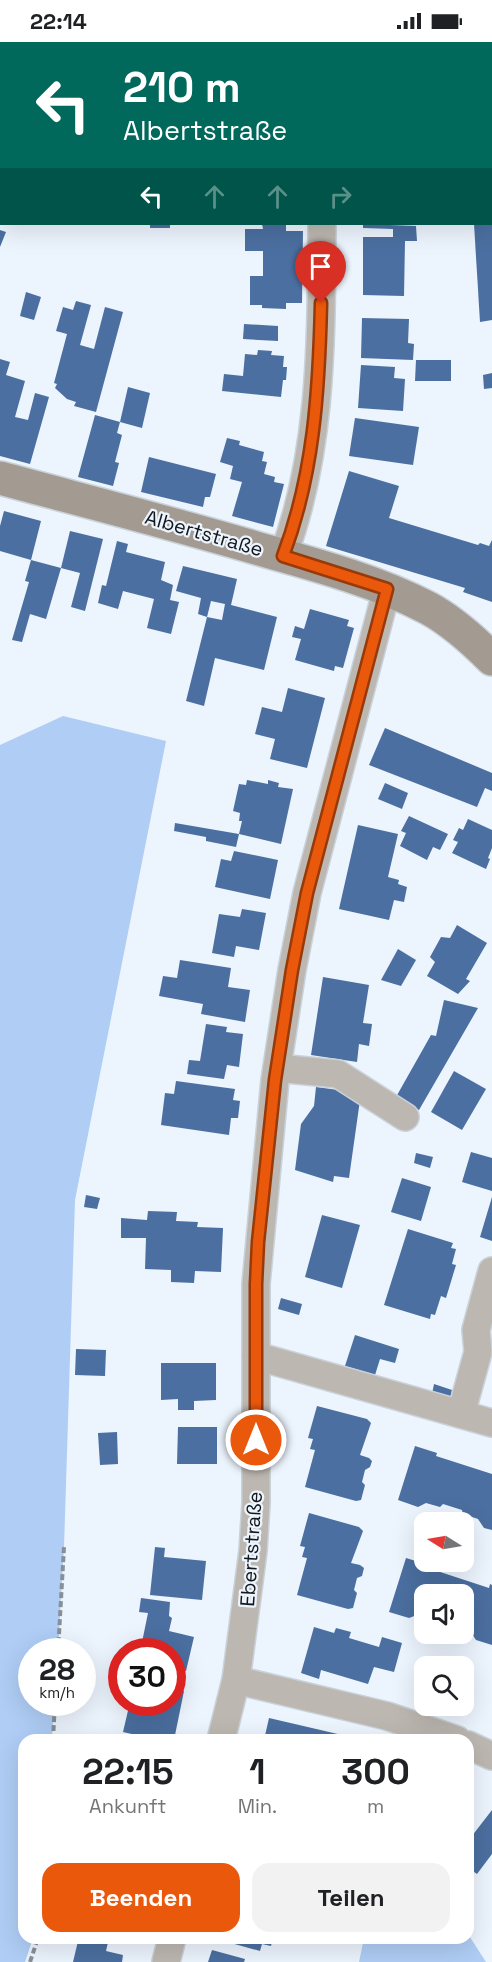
<!DOCTYPE html>
<html lang="de">
<head>
<meta charset="utf-8">
<style>
  body { margin:0; font-family:"Space Grotesk",sans-serif; background:#f2f2f2; color:#202124; height:100vh; display:flex; flex-direction:column; font-size:22px; white-space:nowrap }
  * { box-sizing:border-box; margin:0 }
  p { font-size:20px; color:#757577 }
  .icon { flex:none; width:33px; height:33px; fill:none; stroke:currentColor; stroke-width:2; stroke-linecap:round; stroke-linejoin:round }
  .map { position:relative; flex:1; overflow:hidden }
  .drawer { position:absolute; left:18px; top:1692px; width:456px; height:210px; display:flex; flex-direction:column; background:#fff; border-radius:18px; box-shadow:0 6px 24px #0002 }
  .drawer>* { flex:none }
  .banner { position:absolute; left:0px; top:0px; width:492px; height:183px; box-shadow:0 6px 24px #0002; background:#00695c; color:#fff; overflow:hidden }
  .needle { width:39px; rotate:281deg }
  .controls { position:absolute; left:414px; top:1470px; display:grid; gap:12px }
  .controls a { display:grid; place-items:center; width:60px; height:60px; border-radius:12px; background:#fff; box-shadow:0 6px 24px #0002; font-size:30px }
  .speed { position:absolute; left:18px; top:1596px; display:flex; gap:12px; font-size:30px; font-weight:700; text-align:center }
  .speed>* { display:grid; place-content:center; width:78px; height:78px; border-radius:50%; background:#fff; box-shadow:0 6px 24px #0002; line-height:1 }
  .speed small { font-size:15px; font-weight:400 }
  .speed .limit { border:9px solid #d22; background:#fff; color:#111 }
  .pin { position:absolute; display:grid; place-items:center; width:51px; height:51px; color:#fff; margin:-62px -26px; border-radius:50% 50% 50% 0; rotate:-45deg; box-shadow:0 0 6px #0007 }
  .pin .icon { rotate:45deg }
  .me { position:absolute; width:66px; margin:-33px; rotate:0deg; stroke-linejoin:round; filter:drop-shadow(0 0 4px #0008) }
  .turn { display:flex; align-items:center; gap:21px; height:126px; padding:0 24px; font-size:27px }
  .turn .icon { width:78px; height:78px; stroke-width:2.5 }
  .turn b { display:block; font-size:42px; line-height:51px }
  .lanes { display:flex; align-items:center; height:57px; padding:0 24px; background:#0003; justify-content:center; gap:30px; direction:ltr }
  .lanes .off { opacity:.35 }
  .eta { display:flex; justify-content:space-evenly; align-items:center; height:102px; text-align:center }
  .eta b { font-size:36px; font-weight:800; line-height:42px }
  .cta { display:flex; gap:12px; margin-top:auto; padding:12px 24px }
  .cta a { flex:1; height:69px; border-radius:18px; background:#ea580c; color:#fff; font-size:24px; font-weight:800; line-height:69px; text-align:center }
  .cta a+a { background:#f2f2f2; color:#202124 }
  .status { display:flex; justify-content:space-between; align-items:center; height:42px; padding:0 30px; background:#fff; direction:ltr }
  .status svg { height:16px; fill:currentColor }
  .map>svg:first-child { display:block }
  .green { fill:#afcdf5 }
  .building { fill:#4b6fa0; fill-rule:evenodd }
  .lines { fill:none; stroke-linecap:round; stroke-linejoin:round }
  .street-casing { stroke:#c9d1d9; stroke-width:30 }
  .secondary-casing { stroke:#c9d1d9; stroke-width:36 }
  .path { stroke:#898f96; stroke-width:4; stroke-dasharray:6 3; stroke-linecap:butt }
  .street { stroke:#bdb7b1; stroke-width:27 }
  .secondary { stroke:#a39a91; stroke-width:33 }
  .route-casing { stroke:#983908; stroke-width:15 }
  .route { stroke:#ea580c; stroke-width:10 }
  .labels { text-anchor:middle; stroke-width:4.5; stroke-linejoin:round; paint-order:stroke }
  .street-label { font-size:20px; fill:#14181d; stroke:#ecf4fd }
</style>
</head>
<body>
<div class="status"><b>22:14</b><svg viewBox="0 0 49 12"><path d="M0 12V9h3v3zM5 12V6h3v6zM10 12V3h3v9zM15 12V0h3v12zM26 1h20v11H26zM47 4h2v5h-2z"/></svg></div>
<div class="map">
<svg width="492" height="1920" viewBox="0 0 492 1920">
  <rect width="100%" height="100%" fill="#ecf4fd"/>
  <g class="green">
    <path d="M63 674 166 699 75 1158 64 1505 58 1609 32 1610V1660L54 1661 52 1698H24V1896H33L25 1920H0V703Z"/>
    <path d="M468 1892 486 1920H359L364 1896H468Z"/>
  </g>
  <g class="building">
    <rect x="150" y="182" width="20" height="4"/>
    <path d="M262 182H286V189H303L302 261H286V267L262 266V263H250V234H263V209H245V187H263Z"/>
    <path d="M363 182 416 184 417 199H405L404 254 363 253V195H393V187L363 186Z"/>
    <path d="M474 182H492V278L480 280Z"/>
    <path d="M0 188 6 190 0 205Z"/>
    <path d="M26 250 41 255 34 278 20 274Z"/>
    <path d="M76 259 91 263 80 303 94 307 105 265 123 270 96 370 74 364 76 360 67 357 55 346 57 342 54 341 67 292 56 289 63 265 73 268Z"/>
    <path d="M362 276 409 277 408 301 414 302 413 318 361 316Z"/>
    <path d="M244 282 278 284V299L243 297Z"/>
    <path d="M258 308 272 309 271 313 284 314 283 325H287L286 338H283L281 355 222 349 224 332 243 334 245 312 257 313Z"/>
    <path d="M0 317 10 320 6 333 25 339 15 375 28 378 35 351 49 355 30 422 0 414Z"/>
    <path d="M416 318H451V339H415Z"/>
    <path d="M361 323 395 325 394 336 405 337 403 369 358 366Z"/>
    <path d="M492 331V346L484 347 483 333Z"/>
    <path d="M128 345 150 351 142 386 120 380Z"/>
    <path d="M95 373 120 380 117 391 122 393 115 420 119 421 113 444 78 435Z"/>
    <path d="M355 376 419 385 413 423 349 414Z"/>
    <path d="M227 396 240 399 239 403 264 410 262 419 267 420 264 432 275 435 274 440 284 442 273 485 232 474 242 440 230 437 233 424 220 420Z"/>
    <path d="M149 415 216 432 210 455H205L203 465 141 450Z"/>
    <path d="M349 429 399 444 389 476 478 503 480 501 489 504 492 498V560L463 550 465 546 326 504Z"/>
    <path d="M4 469 41 479 31 518 61 526 46 577 30 572 22 600 12 598 29 540 25 539 31 518 0 509V484Z"/>
    <path d="M70 489 103 497 85 569 71 565 80 531 61 526Z"/>
    <path d="M117 499 128 502 126 510 165 520 161 538 173 543 170 558 179 560 171 592 147 586 154 557 123 549 118 567 98 561 102 543 106 544Z"/>
    <path d="M183 524 237 537 231 563 277 575 264 628 215 616 204 664 186 659 207 575 198 572 201 556 176 549ZM211 559 225 562 222 578 207 575Z"/>
    <path d="M310 567 349 578 347 584 354 586 343 626 335 624 334 629 295 618 301 597 292 595 295 584 304 587Z"/>
    <path d="M288 646 325 656 307 726 270 717 275 697 255 692 262 665 282 670Z"/>
    <path d="M385 686 492 731V749L485 746 477 765 369 723Z"/>
    <path d="M247 738 268 742V738L279 741 278 745 293 747 281 802 239 792 236 805 206 799V795L174 789 175 781 239 792 242 779H239L240 771 233 769 239 742 246 743Z"/>
    <path d="M385 741 408 751 402 767 378 757Z"/>
    <path d="M409 774 448 792 440 808 433 805 427 818 400 804 406 791 401 789Z"/>
    <path d="M468 777 492 788V806L488 816 490 817 486 827 452 811 458 800 453 798 459 786 463 788Z"/>
    <path d="M358 783 398 792 388 835 399 838 398 842 407 845 404 860 394 858 389 878 339 867Z"/>
    <path d="M234 809 278 818 270 857 215 845 221 817 231 819Z"/>
    <path d="M242 867 266 871 259 908 236 904 234 915 212 911 219 872 240 875Z"/>
    <path d="M457 883 487 901 466 937 470 939 458 952 427 934 435 920 430 915 441 895 450 896Z"/>
    <path d="M398 907 416 918 401 944 381 938Z"/>
    <path d="M180 918 231 926 228 945 250 948 245 980 201 972 203 962 159 954 163 934 177 936Z"/>
    <path d="M323 935 369 943 363 981 372 982 369 1004 359 1002 357 1020 311 1013Z"/>
    <path d="M444 958 478 966 419 1068 396 1055 431 993 436 994Z"/>
    <path d="M206 982 227 985 226 990 243 992 239 1025 227 1023 224 1037 187 1032 189 1018 200 1019Z"/>
    <path d="M454 1029 486 1047 462 1088 431 1070Z"/>
    <path d="M176 1039 235 1047 233 1058 240 1059 238 1076H231L229 1093 161 1083 165 1051 174 1052Z"/>
    <path d="M316 1045 361 1051 349 1136 334 1134 333 1140 295 1128 301 1082 314 1064Z"/>
    <path d="M471 1110 492 1116V1149L462 1140Z"/>
    <path d="M416 1111 433 1115 430 1126 414 1121Z"/>
    <path d="M402 1136 431 1145 421 1179 391 1170Z"/>
    <path d="M86 1153 100 1156 97 1167 84 1165Z"/>
    <path d="M492 1155V1199L480 1195Z"/>
    <path d="M148 1169 177 1170 176 1179 198 1180 197 1185 223 1186 221 1230 195 1229 194 1241 171 1240V1228L145 1227 146 1196H121V1176L147 1178Z"/>
    <path d="M322 1173 360 1183 342 1246 305 1235Z"/>
    <path d="M408 1187 453 1201 451 1206 456 1207 452 1222 456 1223 446 1256 441 1254 435 1273 431 1272 430 1277 384 1263Z"/>
    <path d="M281 1256 302 1262 299 1273 278 1267Z"/>
    <path d="M355 1293 399 1307 395 1321 380 1317 375 1333 345 1324Z"/>
    <path d="M76 1307 106 1308 105 1334 75 1333Z"/>
    <path d="M161 1321H216V1358L194 1359V1368H178V1357L161 1358Z"/>
    <path d="M434 1342 452 1348 450 1357 432 1352Z"/>
    <path d="M317 1364 367 1377 371 1381 360 1413 369 1416 372 1419 370 1425 365 1428 362 1440 365 1443 361 1458 356 1459 305 1445 315 1408 310 1407 313 1397 308 1396Z"/>
    <path d="M178 1385H217V1422H177Z"/>
    <path d="M117 1390 118 1422 100 1423 98 1391Z"/>
    <path d="M415 1404 437 1411 436 1414 492 1432V1488L484 1486 478 1477 463 1472 462 1468 443 1462 440 1465 426 1461 418 1465 398 1458Z"/>
    <path d="M309 1471 359 1485 363 1489 351 1521 360 1523 364 1526 362 1534 357 1536 354 1548 357 1551 353 1566 348 1567 297 1553 307 1516 302 1515 305 1505 300 1504Z"/>
    <path d="M155 1505 165 1506 164 1515 206 1519 202 1558 150 1553Z"/>
    <path d="M406 1516 429 1523 428 1526 489 1546 490 1542 492 1543V1603L476 1598 470 1589 464 1587V1552H424V1575L417 1573 409 1576 389 1570Z"/>
    <path d="M141 1556 170 1560 169 1574 172 1576 169 1589 194 1595 186 1629 172 1625V1610H140L148 1571 139 1570Z"/>
    <path d="M314 1585 334 1591 336 1586 351 1590 349 1596 379 1605 382 1595 402 1601 394 1630 374 1625 368 1642 321 1628 319 1637 301 1631Z"/>
    <path d="M172 1646 184 1649 174 1698H158L123 1690 130 1660H172Z"/>
    <path d="M269 1676 342 1693 341 1698H264Z"/>
    <path d="M94 1692 117 1697V1698H92Z"/>
    <path d="M492 1768V1812L477 1832 468 1826V1799Z"/>
    <path d="M70 1896H109L106 1909 123 1913 122 1920H73L78 1899Z"/>
    <path d="M213 1896H273L271 1904 262 1902 260 1909Z"/>
    <path d="M212 1908 245 1917 244 1920H208Z"/>
  </g>
  <g class="lines">
    <g class="street-casing">
      <g id="street">
        <path d="M323 2V0"/>
        <path d="M490 58H492"/>
        <path d="M0 64H2"/>
        <path d="M283 514C323 407 321 294 322 182"/>
        <path d="M277 1026 338 1032 405 1075"/>
        <path d="M256 1314 492 1381"/>
        <path d="M461 1372 478 1310 476 1288 492 1229"/>
        <path d="M236 1638 387 1674 457 1698"/>
        <path d="M221 1698 236 1638 253 1509 256 1461V1242L275 1038 292 928 307 851 387 547"/>
        <path d="M468 1703 492 1714"/>
        <path d="M166 1920 172 1896"/>
      </g>
    </g>
    <g class="secondary-casing">
      <path id="secondary" d="M0 436C85 459 171 481 256 506 313 522 374 538 428 566 452 579 473 598 492 617"/>
    </g>
    <g class="path">
      <path d="M58 1610 64 1505"/>
      <path d="M53 1698 55 1660"/>
      <path d="M30 1920 38 1896"/>
    </g>
    <use href="#street" class="street"/>
    <use href="#secondary" class="secondary"/>
  </g>
  <g class="lines">
    <g class="route-casing">
      <path id="route" d="M256 1398V1242L258 1200 275 1038 292 928 307 851 387 547 283 514C314 432 319 348 321 261"/>
    </g>
    <use href="#route" class="route"/>
  </g>
  <g class="labels">
    <g class="street-label">
      <text transform="translate(204 491) rotate(16)" y="7">Albertstraße</text>
      <text transform="translate(251 1507) rotate(-86)" y="7">Ebertstraße</text>
    </g>
  </g>
</svg>
<div class="controls">
<a><svg class="needle" viewBox="-14 -14 28 28"><path d="M0-13l5 13h-10z" fill="#e53935"/><path d="M0 13l5-13h-10z" fill="#757577"/></svg></a>
<a><svg class="icon" aria-label="sound" viewBox="0 0 24 24"><path d="M4 9h4l5-4v14l-5-4H4zM17 9q2 3 0 6"/></svg></a>
<a><svg class="icon" aria-label="search" viewBox="0 0 24 24"><circle cx="10" cy="10" r="6"/><path d="M15 15l6 6"/></svg></a>
</div>
<div class="speed"><div>28<small>km/h</small></div><div class="limit">30</div></div>
<div class="pin" style="left:321px;top:261px;background:#d93025"><svg class="icon" aria-label="arrive" viewBox="0 0 24 24"><path d="M6 21V4h12l-3 4 3 4H6"/></svg></div>
<svg class="me" style="left:256px;top:1398px" viewBox="-20 -20 40 40"><circle r="17" fill="#ea580c" stroke="#fff" stroke-width="3"/><path d="M0-11L8 9 0 5-8 9z" fill="#fff"/></svg>
<div class="banner">
<div class="turn"><svg class="icon" aria-label="left" viewBox="0 0 24 24"><path d="M17 20v-9H6M10 6l-5 5 5 5"/></svg><div><b>210 m</b>Albertstraße</div></div>
<div class="lanes"><svg class="icon" aria-label="left" viewBox="0 0 24 24"><path d="M17 20v-9H6M10 6l-5 5 5 5"/></svg><svg class="icon off" aria-label="ahead" viewBox="0 0 24 24"><path d="M12 20V5M6 11l6-6 6 6"/></svg><svg class="icon off" aria-label="ahead" viewBox="0 0 24 24"><path d="M12 20V5M6 11l6-6 6 6"/></svg><svg class="icon off" aria-label="right" viewBox="0 0 24 24"><path d="M7 20v-9h11M14 6l5 5-5 5"/></svg></div>
</div>
<section class="drawer">
<div class="eta">
<div><b>22:15</b><p>Ankunft</p></div>
<div><b>1</b><p>Min.</p></div>
<div><b>300</b><p>m</p></div>
</div>
<div class="cta"><a>Beenden</a><a>Teilen</a></div>
</section>
</div>
</body>
</html>
